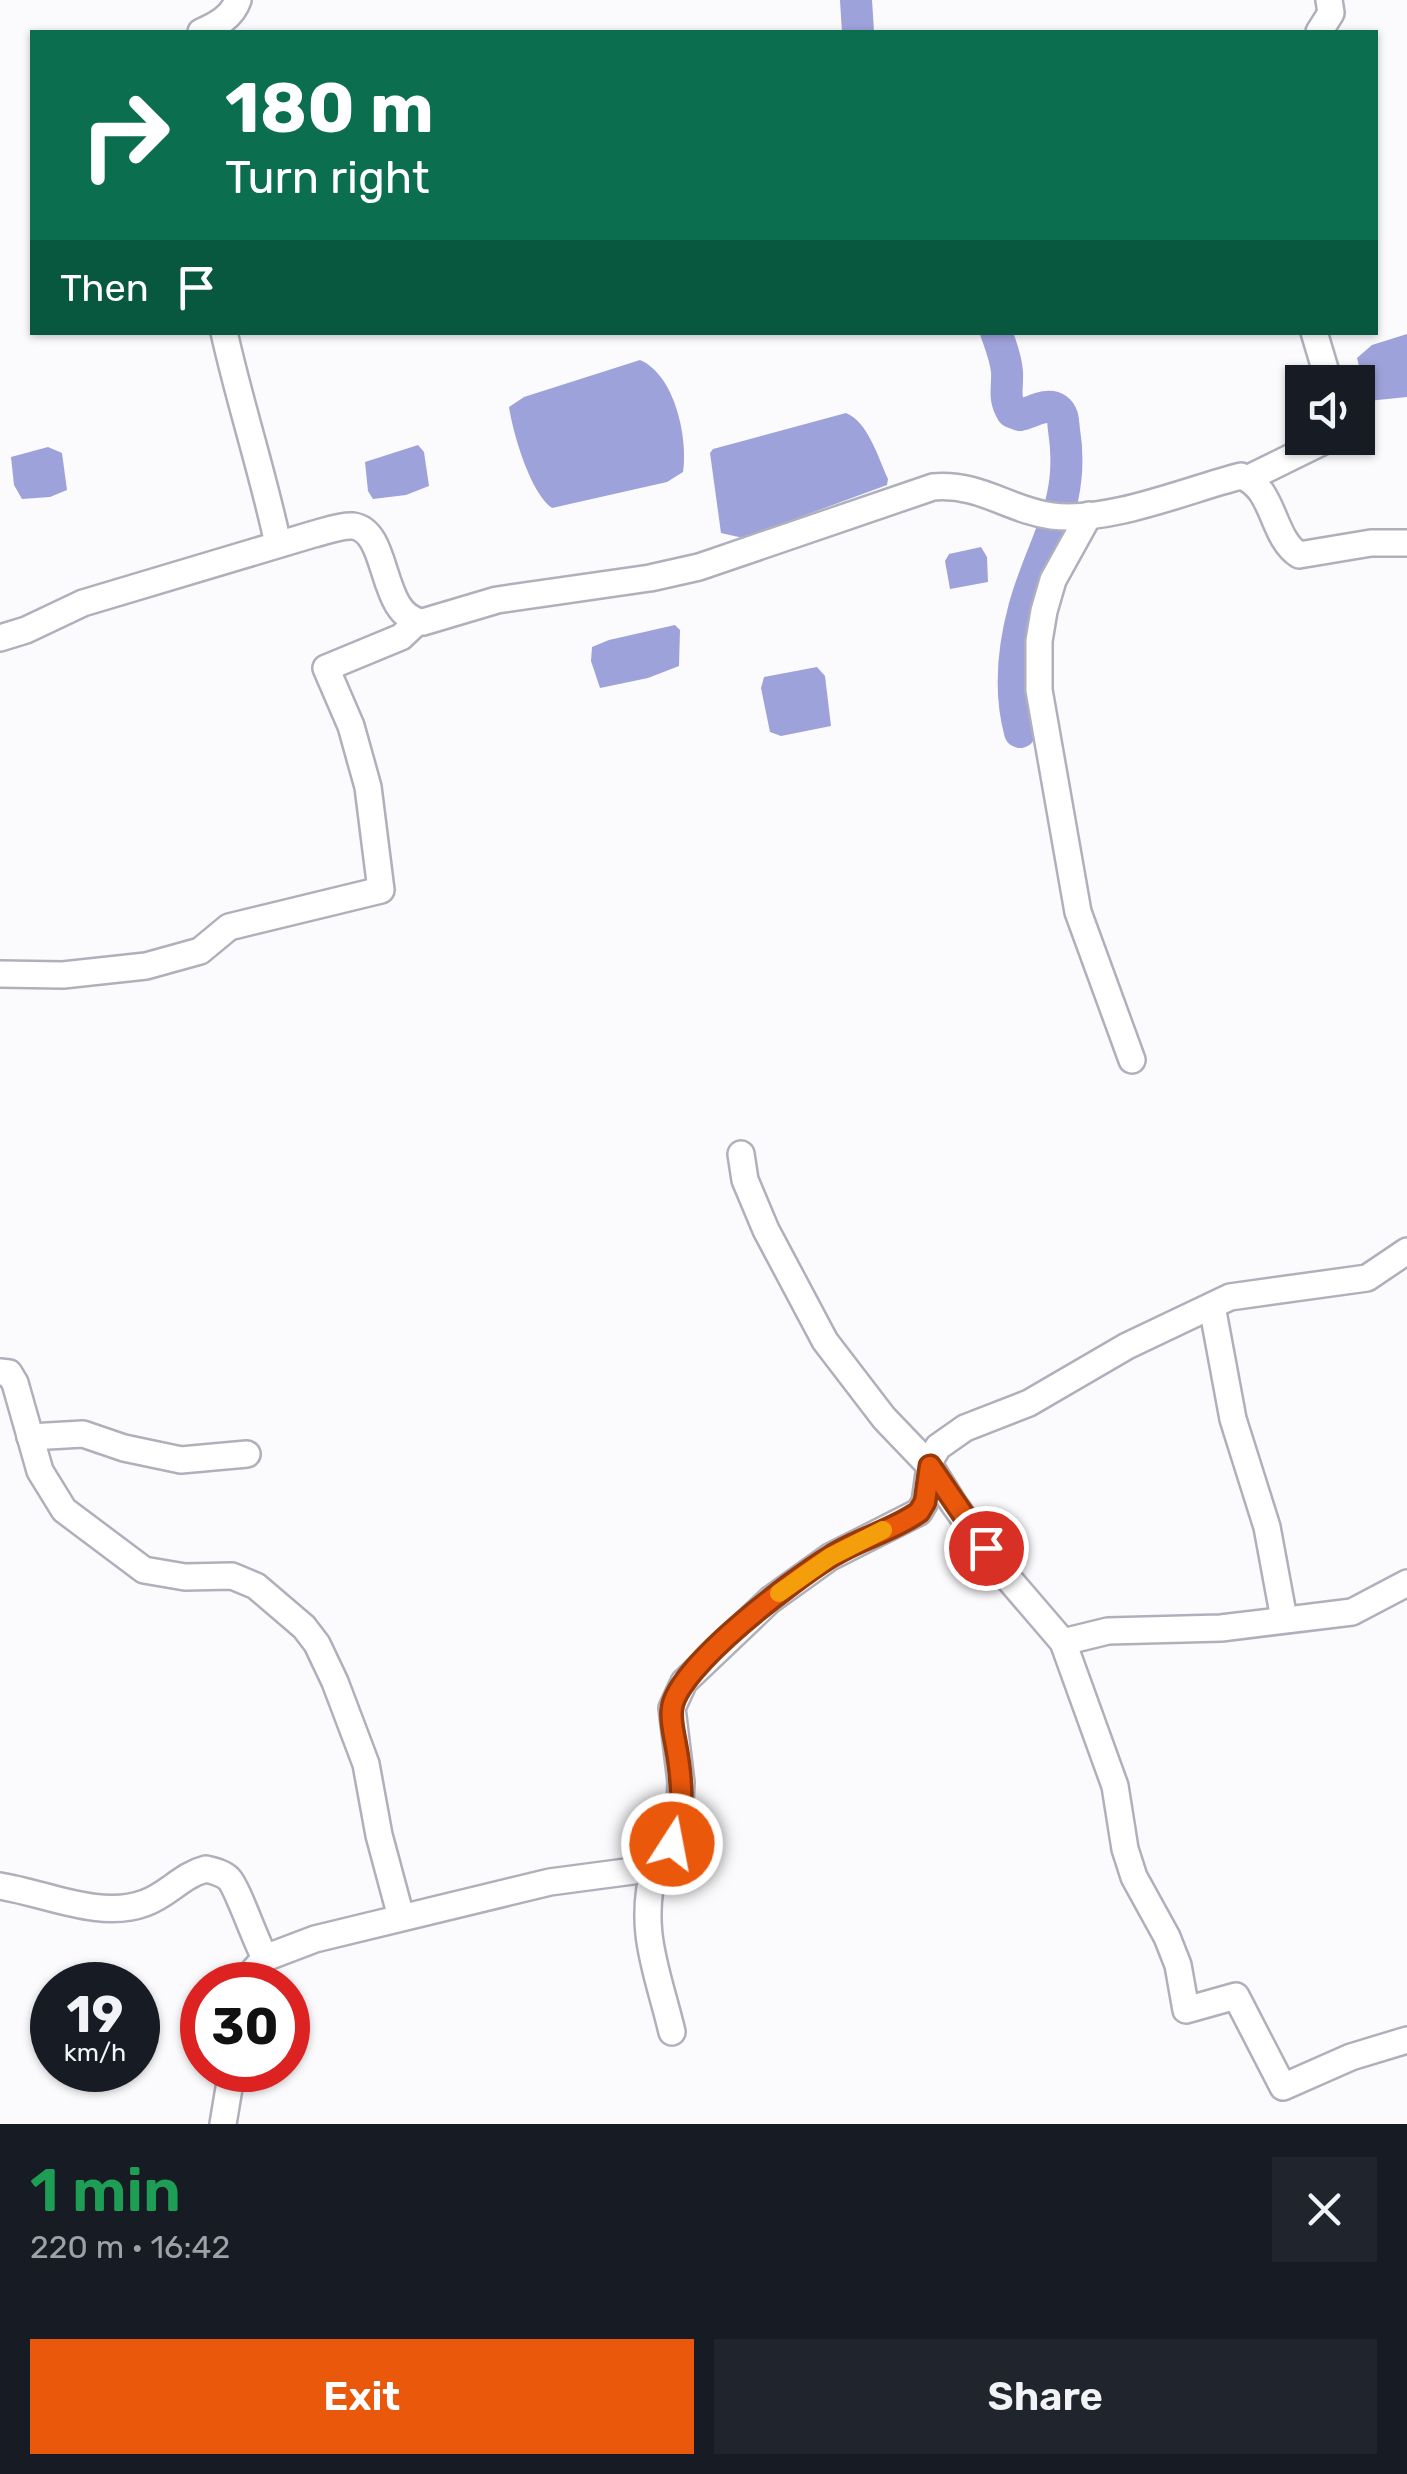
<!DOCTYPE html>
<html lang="en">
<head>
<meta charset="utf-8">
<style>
  body { margin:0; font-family:Rubik,sans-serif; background:#20242c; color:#f1f3f6; height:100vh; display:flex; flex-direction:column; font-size:38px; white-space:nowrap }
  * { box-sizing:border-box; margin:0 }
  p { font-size:32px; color:#9ea1a6 }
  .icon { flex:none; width:55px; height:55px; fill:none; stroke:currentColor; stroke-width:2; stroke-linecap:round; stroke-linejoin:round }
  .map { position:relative; height:2124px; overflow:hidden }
  .details { display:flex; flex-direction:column; background:#171b24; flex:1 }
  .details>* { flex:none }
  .guide { position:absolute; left:30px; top:30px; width:1348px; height:305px; border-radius:0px; box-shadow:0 2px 8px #0004; background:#0b6e4f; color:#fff; overflow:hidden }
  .buttons { position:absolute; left:1285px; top:365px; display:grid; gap:20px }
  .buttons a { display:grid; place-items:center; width:90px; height:90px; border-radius:0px; background:#171b24; box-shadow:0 2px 8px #0004; font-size:50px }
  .speed { position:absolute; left:30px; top:1962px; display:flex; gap:20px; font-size:50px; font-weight:700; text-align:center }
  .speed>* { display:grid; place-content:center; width:130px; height:130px; border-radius:50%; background:#171b24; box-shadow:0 2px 8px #0004; line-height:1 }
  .speed small { font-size:25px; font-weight:400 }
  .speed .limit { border:15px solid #d22; background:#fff; color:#111 }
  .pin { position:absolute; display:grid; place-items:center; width:85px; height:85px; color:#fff; margin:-42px; border:5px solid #fff; border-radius:50%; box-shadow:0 2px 10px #0007 }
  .me { position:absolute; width:110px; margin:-55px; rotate:11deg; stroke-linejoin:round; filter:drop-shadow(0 0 8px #0008) }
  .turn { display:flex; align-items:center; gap:35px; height:210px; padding:0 30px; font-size:45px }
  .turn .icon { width:130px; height:130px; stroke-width:2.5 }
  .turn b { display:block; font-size:70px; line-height:85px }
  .then { display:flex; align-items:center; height:95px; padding:0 30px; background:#0003; gap:20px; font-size:38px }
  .round { display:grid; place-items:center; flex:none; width:105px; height:105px; border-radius:0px; background:#20242c }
  .headline { display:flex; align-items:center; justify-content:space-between; height:170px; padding:0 30px }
  h1 { font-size:60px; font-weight:600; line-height:75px; color:#1e9e55 }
  .cta { display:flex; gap:20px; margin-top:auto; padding:20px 30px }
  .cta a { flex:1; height:115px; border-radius:0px; background:#ea580c; color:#fff; font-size:40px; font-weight:600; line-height:115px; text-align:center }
  .cta a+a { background:#20242c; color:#f1f3f6 }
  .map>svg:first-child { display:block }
  .water { fill:#9ea2da }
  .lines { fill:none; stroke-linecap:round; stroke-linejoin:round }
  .river { stroke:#9ea2da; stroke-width:32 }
  .minor-casing { stroke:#afb0bc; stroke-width:30 }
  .minor { stroke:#fff; stroke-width:25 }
  .route-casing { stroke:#983908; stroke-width:25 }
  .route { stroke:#ea580c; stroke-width:18 }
  .slow { stroke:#f59e0b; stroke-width:18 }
</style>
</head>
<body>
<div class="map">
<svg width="1407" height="2124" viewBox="0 0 1407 2124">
  <rect width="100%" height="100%" fill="#fbfbfd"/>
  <g class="water">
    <path d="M1407 334V397L1368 401 1357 358 1372 345Z"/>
    <path d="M640 360C675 375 688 438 683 472L667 482 552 508C530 493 513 433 509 407L524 397Z"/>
    <path d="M846 413C868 422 878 457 888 479L887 485 743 538 721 533 710 453 713 449Z"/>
    <path d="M418 445 424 452 429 486 406 495 373 499 368 491 365 462Z"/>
    <path d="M48 447 62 453 67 490 50 497 22 499 14 485 11 457Z"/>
    <path d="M981 547 987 557 988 582 950 589 945 561 949 554Z"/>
    <path d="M675 625 680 630 679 666 648 678 600 688 591 661 592 647 609 640Z"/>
    <path d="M817 667 825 676 831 726 781 736 770 732 761 688 764 677Z"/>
  </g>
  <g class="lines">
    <g class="river">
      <path d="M856 0 858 32"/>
      <path d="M996 332C1001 346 1006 358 1007 372 1008 388 1003 397 1012 412L1020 415C1031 413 1047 402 1057 409 1064 414 1063 423 1064 430 1076 505 1042 542 1024 609 1013 650 1009 691 1020 732"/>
    </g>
    <g class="minor-casing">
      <g id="minor">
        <path d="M201 32C217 25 232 17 238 0"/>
        <path d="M1319 32 1331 13 1329 0"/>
        <path d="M224 332C240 404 263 473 278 544"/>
        <path d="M1314 332 1329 382"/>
        <path d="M1249 478 1330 438"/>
        <path d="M1089 515 1053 580 1044 611 1039 641V690L1078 912 1132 1060"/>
        <path d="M0 638 26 630 83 603 314 534C326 531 341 525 353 526 391 531 378 617 423 622L497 600 650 578 699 567 933 487C981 483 1008 510 1052 516 1110 523 1186 490 1241 476 1275 488 1271 537 1299 555L1371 543H1407"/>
        <path d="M0 974 63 975 146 966 200 951 229 927 381 890 368 787 351 726 326 668 401 637 417 622"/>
        <path d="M741 1154 745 1180 766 1230 825 1341 884 1418 930 1466 953 1503 1002 1571 1063 1642 1115 1786 1125 1849 1134 1877 1167 1937 1178 1965 1186 2010 1236 1996 1283 2087 1351 2057 1407 2040"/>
        <path d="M1212 1306 1233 1419 1267 1527 1284 1619"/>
        <path d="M0 1372 9 1373 15 1383 40 1471 64 1510 144 1570 185 1577 232 1576 256 1586 304 1627 317 1644 335 1682 366 1764 379 1835 401 1917"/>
        <path d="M30 1437 83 1434 124 1448 181 1460 247 1454"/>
        <path d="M1063 1642 1108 1631 1221 1628 1352 1612 1407 1583"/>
        <path d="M655 1864C637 1930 657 1969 672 2032"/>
        <path d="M0 1886C45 1893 100 1920 145 1903 168 1895 182 1875 206 1869 214 1871 223 1873 229 1879 237 1887 256 1942 265 1958"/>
        <path d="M247 1985 248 1977 265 1958 315 1939 550 1882 633 1871 655 1864 671 1844 679 1827 681 1782 672 1708 684 1682 770 1600 830 1557 919 1512 925 1502 931 1459 938 1447 965 1428 1029 1403 1127 1346 1230 1297 1367 1278 1407 1251"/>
        <path d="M223 2124 232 2070"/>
      </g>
    </g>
    <use href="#minor" class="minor"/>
  </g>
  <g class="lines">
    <g class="route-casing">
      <path id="route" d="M672 1844C685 1813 682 1779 676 1746 674 1734 670 1720 672 1708 678 1666 793 1580 830 1557 858 1539 892 1531 919 1512L925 1502 930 1466 986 1548"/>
    </g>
    <use href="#route" class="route"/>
    <path class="slow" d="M779 1593 830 1557 883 1530"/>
  </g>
</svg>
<div class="buttons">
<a><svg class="icon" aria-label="sound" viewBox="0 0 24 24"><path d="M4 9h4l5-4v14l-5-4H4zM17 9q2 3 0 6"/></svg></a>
</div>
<div class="speed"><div>19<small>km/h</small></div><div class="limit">30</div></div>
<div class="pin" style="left:986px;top:1548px;background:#d93025"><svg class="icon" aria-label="arrive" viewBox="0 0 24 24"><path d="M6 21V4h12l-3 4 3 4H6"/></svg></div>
<svg class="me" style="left:672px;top:1844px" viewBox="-20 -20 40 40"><circle r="17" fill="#ea580c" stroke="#fff" stroke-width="3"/><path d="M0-11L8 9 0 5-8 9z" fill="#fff"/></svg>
<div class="guide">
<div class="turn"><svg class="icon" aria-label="right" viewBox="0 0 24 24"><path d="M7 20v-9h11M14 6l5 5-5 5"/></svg><div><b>180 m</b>Turn right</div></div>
<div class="then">Then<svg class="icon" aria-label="arrive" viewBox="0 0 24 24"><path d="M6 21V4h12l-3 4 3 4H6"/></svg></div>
</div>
</div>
<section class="details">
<div class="headline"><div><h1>1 min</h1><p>220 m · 16:42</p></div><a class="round"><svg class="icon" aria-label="close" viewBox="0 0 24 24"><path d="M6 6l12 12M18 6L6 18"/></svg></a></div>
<div class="cta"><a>Exit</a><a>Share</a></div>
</section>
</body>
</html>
